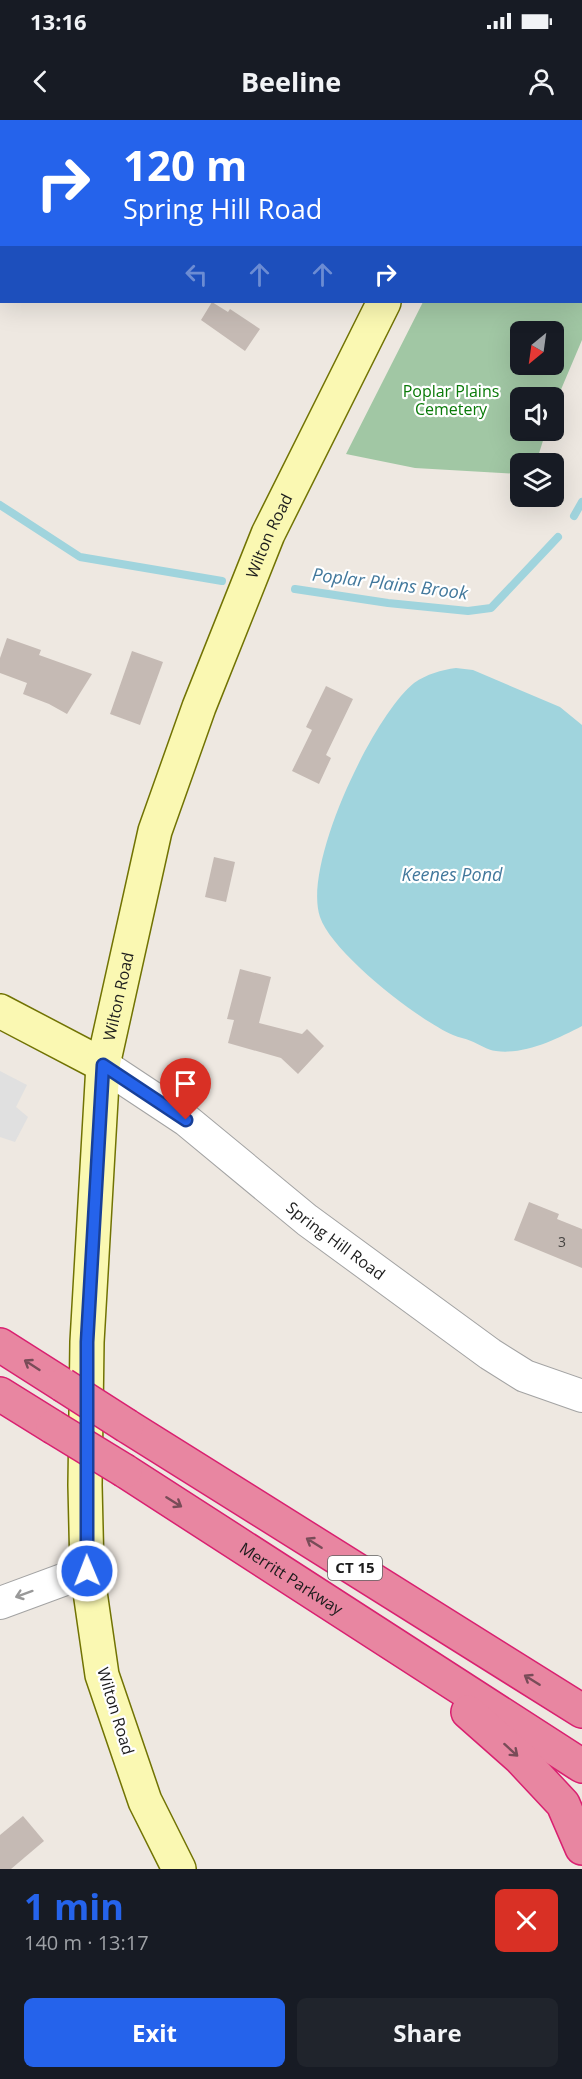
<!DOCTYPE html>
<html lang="en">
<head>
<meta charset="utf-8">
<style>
  body { margin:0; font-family:"Open Sans",sans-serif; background:#20242c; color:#f1f3f6; height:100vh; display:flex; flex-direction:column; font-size:22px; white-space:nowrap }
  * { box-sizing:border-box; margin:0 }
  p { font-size:20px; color:#9ea1a6 }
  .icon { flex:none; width:33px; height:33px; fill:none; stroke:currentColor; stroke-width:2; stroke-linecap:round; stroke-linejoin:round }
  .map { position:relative; height:1749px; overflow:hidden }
  .sheet { display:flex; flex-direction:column; background:#171b24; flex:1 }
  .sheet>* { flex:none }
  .hud { position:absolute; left:0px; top:0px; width:582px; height:183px; box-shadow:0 6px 24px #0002; background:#2563eb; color:#fff; overflow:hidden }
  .needle { width:39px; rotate:209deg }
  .fabs { position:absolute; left:510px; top:201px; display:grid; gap:12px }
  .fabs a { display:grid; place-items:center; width:54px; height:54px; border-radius:9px; background:#171b24; box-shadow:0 6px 24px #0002; font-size:30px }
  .pin { position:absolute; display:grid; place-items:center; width:51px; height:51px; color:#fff; margin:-62px -26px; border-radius:50% 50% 50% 0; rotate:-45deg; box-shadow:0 0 6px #0007 }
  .pin .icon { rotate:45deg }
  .me { position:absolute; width:66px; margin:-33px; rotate:359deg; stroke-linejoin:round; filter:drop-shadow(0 0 4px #0008) }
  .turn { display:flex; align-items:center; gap:21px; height:126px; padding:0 24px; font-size:27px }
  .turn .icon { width:78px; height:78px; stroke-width:2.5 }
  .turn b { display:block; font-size:42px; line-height:51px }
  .lanes { display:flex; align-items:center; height:57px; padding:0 24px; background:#0003; justify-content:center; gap:30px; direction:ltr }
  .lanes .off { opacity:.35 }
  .round { display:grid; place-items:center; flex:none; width:63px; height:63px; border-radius:9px; background:#20242c }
  .summary { display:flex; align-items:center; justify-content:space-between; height:102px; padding:0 24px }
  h1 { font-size:36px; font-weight:700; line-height:45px; color:#2563eb }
  .cta { display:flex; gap:12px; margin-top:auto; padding:12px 24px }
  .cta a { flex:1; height:69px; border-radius:9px; background:#2563eb; color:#fff; font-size:24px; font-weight:700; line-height:69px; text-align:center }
  .cta a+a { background:#20242c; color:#f1f3f6 }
  .status { display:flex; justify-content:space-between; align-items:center; height:42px; padding:0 30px; background:#171b24; direction:ltr }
  .status svg { height:16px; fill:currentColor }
  header { display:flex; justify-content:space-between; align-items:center; height:78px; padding:0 24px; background:#171b24; font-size:27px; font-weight:700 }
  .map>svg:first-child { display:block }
  .cemetery { fill:#a1c7a4; fill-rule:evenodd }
  .parking { fill:#e0e0e0 }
  .water { fill:#a0d4dd }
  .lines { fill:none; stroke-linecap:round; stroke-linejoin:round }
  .stream { stroke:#a0d4dd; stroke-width:8 }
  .building { fill:#c5bab4 }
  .street-casing { stroke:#a3a3a3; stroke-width:34 }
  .secondary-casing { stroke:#717303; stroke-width:36 }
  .highway-casing { stroke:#d92070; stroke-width:36 }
  .street { stroke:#fff; stroke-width:32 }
  .secondary { stroke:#faf8b2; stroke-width:33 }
  .highway { stroke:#e886a1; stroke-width:33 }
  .highway-bridge-casing { stroke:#d92070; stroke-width:36; stroke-linecap:butt }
  .highway-bridge { stroke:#e886a1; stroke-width:33 }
  .oneway { stroke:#784c58 }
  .oneway2 { stroke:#999 }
  .route-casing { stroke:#184099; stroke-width:15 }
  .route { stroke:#2563eb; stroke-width:10 }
  .labels { text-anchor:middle; stroke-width:4.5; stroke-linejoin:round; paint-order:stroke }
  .number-label { font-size:14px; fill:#464442 }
  .shield { fill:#fff; stroke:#606060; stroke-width:1.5 }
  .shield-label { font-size:15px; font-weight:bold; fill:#1c1c1c }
  .park-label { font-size:16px; fill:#0a7a09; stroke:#fff }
  .street-label { font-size:16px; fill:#1c1c1c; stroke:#fff }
  .water-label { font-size:18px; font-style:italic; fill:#42789c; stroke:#fff }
</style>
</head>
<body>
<div class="status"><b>13:16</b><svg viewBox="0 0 49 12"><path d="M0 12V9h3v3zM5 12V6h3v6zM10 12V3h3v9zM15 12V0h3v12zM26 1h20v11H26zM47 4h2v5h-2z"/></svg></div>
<header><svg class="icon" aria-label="back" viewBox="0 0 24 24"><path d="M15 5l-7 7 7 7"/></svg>Beeline<svg class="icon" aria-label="person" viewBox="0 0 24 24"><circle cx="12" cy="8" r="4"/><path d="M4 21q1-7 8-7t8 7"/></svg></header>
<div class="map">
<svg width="582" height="1749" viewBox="0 0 582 1749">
  <rect width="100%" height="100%" fill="#eee8e1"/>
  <path class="cemetery" d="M521 0H582V220L554 286V278H520V310L546 311 536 343 520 344V354L415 348 346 334 423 182H580V2ZM520 212H554V244H520Z"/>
  <path class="parking" d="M0 951 27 965 16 987 28 997 15 1022 0 1017Z"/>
  <path class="water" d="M456 548 473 550 560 587 582 605V906C557 919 525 935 496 931 487 930 479 924 471 921 465 918 459 918 453 915 418 900 332 833 320 797 302 745 373 596 414 563 427 554 441 550 456 548Z"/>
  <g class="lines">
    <g class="stream">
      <path d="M0 385 80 437 222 461"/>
      <path d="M574 396 582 382"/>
      <path d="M295 469 388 483 468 491 491 488 558 417"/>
    </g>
  </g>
  <g class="building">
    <path d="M212 182 228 192 230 189 260 209 245 231 201 200Z"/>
    <path d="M7 518 41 530 39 535 92 554 67 594 49 584 23 574 27 563 0 553V538Z"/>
    <path d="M132 531 163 542 140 605 110 594Z"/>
    <path d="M326 566 353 579 326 635 331 638 319 664 292 651 312 610 306 607Z"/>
    <path d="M214 737 235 742 226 782 205 777Z"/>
    <path d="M240 849 271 857 259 903 302 914 307 909 324 926 298 954 281 938 228 923 234 900 227 899Z"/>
    <path d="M529 1082 559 1094 557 1099 582 1109V1148L514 1120Z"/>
    <path d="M23 1696 44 1721 11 1749H0V1715Z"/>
  </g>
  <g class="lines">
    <g class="street-casing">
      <g id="street">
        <path d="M98 0 102 2"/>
        <path id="s1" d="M103 945 186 1000 307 1100 490 1234 525 1256 582 1276"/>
        <path d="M0 1483 87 1451"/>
      </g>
    </g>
    <g class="secondary-casing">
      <g id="secondary">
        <path d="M481 2 482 0"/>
        <path d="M0 891 103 945"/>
        <path id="s2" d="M179 1749 145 1681 102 1555 87 1451 85 1365 87 1222 103 945 155 711 199 587 268 414 384 182"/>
      </g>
    </g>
    <g class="highway-casing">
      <g id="highway">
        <path d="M0 1225 63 1265"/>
        <path d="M0 1274 53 1307"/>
        <path d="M127 1306 582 1591"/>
        <path id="s3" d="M125 1351 582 1646"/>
        <path d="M468 1592 520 1638 563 1684 582 1728"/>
      </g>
    </g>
    <use href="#street" class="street"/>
    <use href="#secondary" class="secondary"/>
    <use href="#highway" class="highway"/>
    <g class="highway-bridge-casing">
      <g id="highway-bridge">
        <path d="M63 1265 127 1306"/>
        <path d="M53 1307 125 1351"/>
      </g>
    </g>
    <use href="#highway-bridge" class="highway-bridge"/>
  </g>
  <defs><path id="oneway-shaft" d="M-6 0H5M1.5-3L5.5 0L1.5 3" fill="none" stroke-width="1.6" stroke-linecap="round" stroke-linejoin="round" transform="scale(1.5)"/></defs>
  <g class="oneway">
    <use href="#oneway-shaft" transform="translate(32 1245) rotate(-147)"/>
    <use href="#oneway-shaft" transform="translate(174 1382) rotate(32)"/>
    <use href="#oneway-shaft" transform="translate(314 1423) rotate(-148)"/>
    <use href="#oneway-shaft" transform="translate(532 1560) rotate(-148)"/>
    <use href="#oneway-shaft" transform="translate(511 1630) rotate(42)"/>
  </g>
  <use class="oneway2" href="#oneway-shaft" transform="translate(24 1474) rotate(160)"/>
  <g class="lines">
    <g class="route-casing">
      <path id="route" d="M87 1451V1222L103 945 186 1000"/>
    </g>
    <use href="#route" class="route"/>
  </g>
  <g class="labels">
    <g class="number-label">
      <text x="562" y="1127">3</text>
    </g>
    <rect class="shield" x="328" y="1436" width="54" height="24" rx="4.5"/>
    <g class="shield-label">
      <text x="355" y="1453">CT 15</text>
    </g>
    <g class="park-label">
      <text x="451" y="277">Poplar Plains<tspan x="451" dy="18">Cemetery</tspan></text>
    </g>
    <g class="street-label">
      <text dy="6" stroke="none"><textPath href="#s2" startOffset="1377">Wilton Road</textPath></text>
      <text dy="6" stroke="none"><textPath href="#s2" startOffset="891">Wilton Road</textPath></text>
      <text dy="6" stroke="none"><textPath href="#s1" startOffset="292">Spring Hill Road</textPath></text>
      <text dy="6" stroke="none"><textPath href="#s3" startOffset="198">Merritt Parkway</textPath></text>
      <text transform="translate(116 1591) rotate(73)" y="6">Wilton Road</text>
    </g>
    <g class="water-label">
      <text transform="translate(390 464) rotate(7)" y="6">Poplar Plains Brook</text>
      <text x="452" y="761">Keenes Pond</text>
    </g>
  </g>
</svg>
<div class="fabs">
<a><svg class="needle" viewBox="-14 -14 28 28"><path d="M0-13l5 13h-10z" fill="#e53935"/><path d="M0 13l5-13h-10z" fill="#9ea1a6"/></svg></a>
<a><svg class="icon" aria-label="sound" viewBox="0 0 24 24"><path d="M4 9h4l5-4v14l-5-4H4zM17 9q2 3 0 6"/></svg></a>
<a><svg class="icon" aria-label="layers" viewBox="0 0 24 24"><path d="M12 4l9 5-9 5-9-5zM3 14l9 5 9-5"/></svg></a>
</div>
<div class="pin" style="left:186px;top:1000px;background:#d93025"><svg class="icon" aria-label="arrive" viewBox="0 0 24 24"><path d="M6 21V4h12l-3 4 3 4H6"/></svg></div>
<svg class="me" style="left:87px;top:1451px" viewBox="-20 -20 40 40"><circle r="17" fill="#2563eb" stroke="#fff" stroke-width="3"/><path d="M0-11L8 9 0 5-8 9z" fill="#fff"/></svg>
<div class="hud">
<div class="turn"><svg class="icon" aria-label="right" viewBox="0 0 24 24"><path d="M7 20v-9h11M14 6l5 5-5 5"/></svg><div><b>120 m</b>Spring Hill Road</div></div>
<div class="lanes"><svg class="icon off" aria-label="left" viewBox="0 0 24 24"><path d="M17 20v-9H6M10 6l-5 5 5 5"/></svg><svg class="icon off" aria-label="ahead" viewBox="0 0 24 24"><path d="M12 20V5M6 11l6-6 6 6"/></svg><svg class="icon off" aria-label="ahead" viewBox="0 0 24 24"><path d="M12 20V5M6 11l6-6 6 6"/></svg><svg class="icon" aria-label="right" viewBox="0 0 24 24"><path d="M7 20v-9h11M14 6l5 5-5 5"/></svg></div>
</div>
</div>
<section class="sheet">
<div class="summary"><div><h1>1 min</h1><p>140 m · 13:17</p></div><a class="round" style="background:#d93025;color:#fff"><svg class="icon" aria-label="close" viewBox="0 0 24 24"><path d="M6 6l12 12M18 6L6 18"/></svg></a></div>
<div class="cta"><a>Exit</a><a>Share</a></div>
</section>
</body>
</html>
